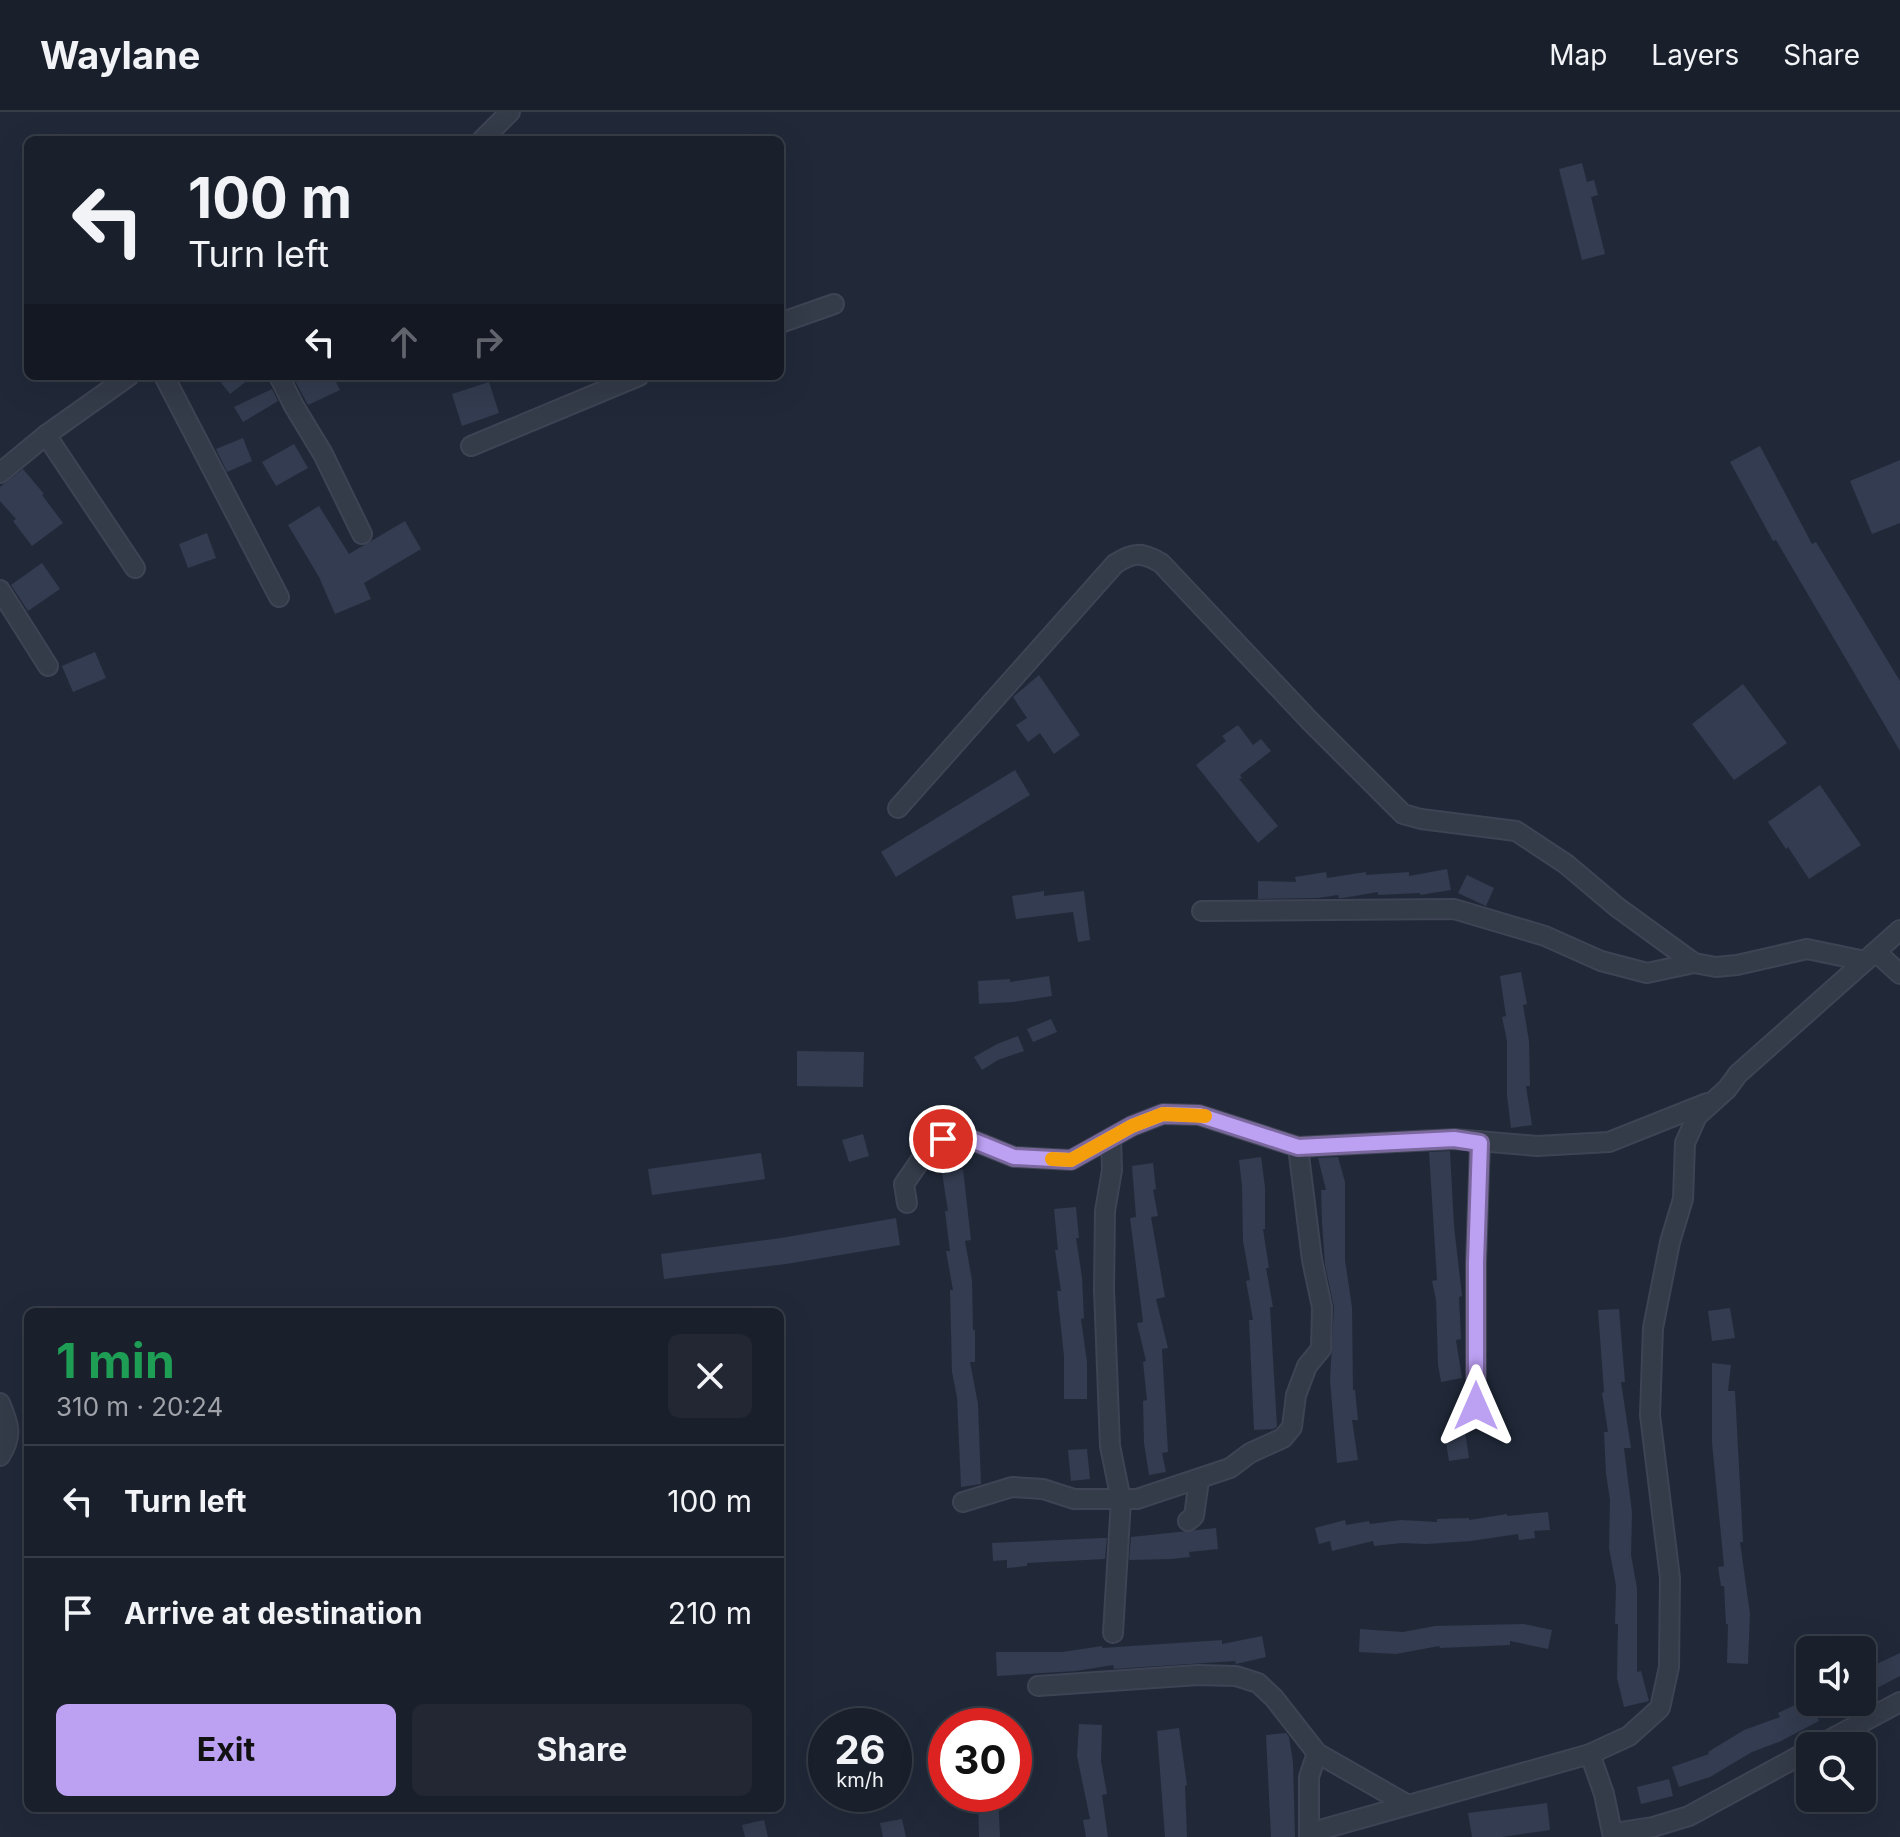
<!DOCTYPE html>
<html lang="en">
<head>
<meta charset="utf-8">
<style>
  body { margin:0; font-family:Inter,sans-serif; background:#222733; color:#f1f3f6; height:100vh; display:flex; flex-direction:column; font-size:30px; white-space:nowrap }
  * { box-sizing:border-box; margin:0 }
  p { font-size:26px; color:#9fa2a9 }
  .icon { flex:none; width:44px; height:44px; fill:none; stroke:currentColor; stroke-width:2; stroke-linecap:round; stroke-linejoin:round }
  .map { position:relative; flex:1; overflow:hidden }
  .drawer { position:absolute; left:24px; top:1196px; width:760px; height:504px; display:flex; flex-direction:column; background:#191f2b; border-radius:12px; box-shadow:0 8px 32px #0002,0 0 0 2px #373d47 }
  .drawer>* { flex:none }
  .guide { position:absolute; left:24px; top:24px; width:760px; height:244px; border-radius:12px; box-shadow:0 8px 32px #0002,0 0 0 2px #373d47; background:#191f2b; color:#f1f3f6; overflow:hidden }
  .buttons { position:absolute; left:1796px; top:1524px; display:grid; gap:16px }
  .buttons a { display:grid; place-items:center; width:80px; height:80px; border-radius:12px; background:#191f2b; box-shadow:0 8px 32px #0002,0 0 0 2px #373d47; font-size:40px }
  .speed { position:absolute; left:808px; top:1596px; display:flex; gap:16px; font-size:40px; font-weight:700; text-align:center }
  .speed>* { display:grid; place-content:center; width:104px; height:104px; border-radius:50%; background:#191f2b; box-shadow:0 8px 32px #0002,0 0 0 2px #373d47; line-height:1 }
  .speed small { font-size:20px; font-weight:400 }
  .speed .limit { border:12px solid #d22; background:#fff; color:#111 }
  .pin { position:absolute; display:grid; place-items:center; width:68px; height:68px; color:#fff; margin:-34px; border:4px solid #fff; border-radius:50%; box-shadow:0 2px 8px #0007 }
  .me { position:absolute; width:88px; margin:-44px; rotate:0deg; stroke-linejoin:round; filter:drop-shadow(0 0 6px #0008) }
  .turn { display:flex; align-items:center; gap:28px; height:168px; padding:0 32px; font-size:36px }
  .turn .icon { width:104px; height:104px; stroke-width:2.5 }
  .turn b { display:block; font-size:56px; line-height:68px }
  .lanes { display:flex; align-items:center; height:76px; padding:0 32px; background:#0003; justify-content:center; gap:40px; direction:ltr }
  .lanes .off { opacity:.35 }
  .round { display:grid; place-items:center; flex:none; width:84px; height:84px; border-radius:12px; background:#222733 }
  .headline { display:flex; align-items:center; justify-content:space-between; height:136px; padding:0 32px }
  h1 { font-size:48px; font-weight:700; line-height:60px; color:#1e9e55 }
  .primary-button { display:flex; gap:16px; margin-top:auto; padding:16px 32px }
  .primary-button a { flex:1; height:92px; border-radius:12px; background:#bca0f2; color:#111; font-size:32px; font-weight:700; line-height:92px; text-align:center }
  .primary-button a+a { background:#222733; color:#f1f3f6 }
  ul { padding:0; list-style:none }
  li { display:flex; align-items:center; gap:24px; height:112px; padding:0 32px; border-top:2px solid #373d47 }
  li div { flex:1 }
  li b { display:block; font-size:30px }
  li em { font-style:normal }
  header { display:flex; align-items:center; gap:48px; box-sizing:border-box; height:112px; padding:0 40px; background:#191f2b; border-bottom:2px solid #373d47 }
  header strong { font-size:38px }
  nav { display:flex; gap:44px; margin-inline-start:auto; font-size:28px }
  .map>svg:first-child { display:block }
  .building { fill:#333c50 }
  .lines { fill:none; stroke-linecap:round; stroke-linejoin:round }
  .minor-casing { stroke:#3e4453; stroke-width:22 }
  .minor { stroke:#343b49; stroke-width:18 }
  .route-casing { stroke:#7a689d; stroke-width:20 }
  .route { stroke:#bca0f2; stroke-width:14 }
  .slow { stroke:#f59e0b; stroke-width:14 }
</style>
</head>
<body>
<header>
<strong>Waylane</strong>
<nav><a>Map</a><a>Layers</a><a>Share</a></nav>
</header>
<div class="map">
<svg width="1900" height="1725" viewBox="0 0 1900 1725">
  <rect width="100%" height="100%" fill="#212939"/>
  <g class="building">
    <path d="M1582 51 1587 70 1594 68 1598 83 1591 85 1605 142 1582 148 1559 57Z"/>
    <path d="M216 264H253L230 282Z"/>
    <path d="M300 264H333L340 278 308 293 294 267Z"/>
    <path d="M489 270 499 301 462 314 452 282Z"/>
    <path d="M272 277 278 289 243 310 234 295Z"/>
    <path d="M243 326 252 349 227 360 216 337Z"/>
    <path d="M294 332 308 356 276 374 262 350Z"/>
    <path d="M1760 334 1812 432 1816 430 1900 569V639L1776 428 1773 429 1730 350Z"/>
    <path d="M1900 348V411L1872 422 1850 369Z"/>
    <path d="M23 357 44 382 42 383 63 411 32 434 13 409 16 407 0 389V375Z"/>
    <path d="M319 394 349 442 405 409 421 437 364 471 371 487 335 502 319 465 288 413Z"/>
    <path d="M207 421 216 446 188 456 179 432Z"/>
    <path d="M42 451 60 477 28 499 11 473Z"/>
    <path d="M95 540 106 566 73 580 62 554Z"/>
    <path d="M1039 563 1080 623 1054 642 1040 621 1028 630 1016 613 1027 606 1013 585Z"/>
    <path d="M1743 572 1787 631 1734 668 1692 612Z"/>
    <path d="M1238 613 1253 633 1261 627 1271 639 1240 663 1242 666 1239 667 1278 714 1258 731 1196 653 1226 629 1222 624Z"/>
    <path d="M1015 658 1030 683 896 765 881 740Z"/>
    <path d="M1820 673 1861 733 1809 767 1788 735 1786 737 1768 710Z"/>
    <path d="M1447 757 1451 778 1420 783V781L1378 783V780L1343 786H1339L1338 783 1318 786 1258 787V769L1296 770 1295 765 1326 760 1327 766 1366 760V763L1409 760V764Z"/>
    <path d="M1467 763 1494 776 1486 794 1458 781Z"/>
    <path d="M1044 779V784L1084 779 1090 828 1078 830 1073 800 1016 807 1012 784Z"/>
    <path d="M1521 860 1527 892 1523 893 1529 929 1530 974H1526L1532 1013 1511 1016 1507 984V929L1502 905 1506 904 1500 864Z"/>
    <path d="M1049 864 1052 884 1013 890 979 892 978 869 1010 867V870Z"/>
    <path d="M1051 907 1057 920 1033 930 1027 917Z"/>
    <path d="M1018 924 1024 939 998 948 982 958 974 945 997 932Z"/>
    <path d="M797 939 864 940 863 975 797 974Z"/>
    <path d="M863 1022 869 1044 849 1050 842 1028Z"/>
    <path d="M1450 1039 1454 1114 1462 1184 1459 1185 1461 1227 1456 1228 1462 1266 1441 1270 1438 1252 1436 1188 1432 1169 1437 1168 1429 1040Z"/>
    <path d="M761 1041 765 1067 652 1083 648 1057Z"/>
    <path d="M1261 1045 1265 1075V1117H1263L1269 1156H1266L1273 1195H1270L1277 1315 1273 1317 1254 1318 1249 1208H1253L1246 1169 1250 1168 1243 1129 1242 1074 1239 1048Z"/>
    <path d="M1338 1045 1345 1070V1148L1352 1195 1353 1278H1355L1358 1308H1352L1358 1348 1337 1351 1330 1268 1334 1195 1325 1153 1322 1110 1321 1078H1326L1318 1046Z"/>
    <path d="M1153 1051 1156 1077 1153 1078 1158 1104 1151 1105 1165 1185 1156 1187 1168 1236 1162 1237 1168 1340 1162 1341 1166 1360 1149 1363 1144 1331 1143 1289 1147 1288 1143 1250 1146 1249 1137 1211 1143 1210 1130 1106 1136 1105 1132 1054Z"/>
    <path d="M963 1057 971 1128 965 1129 972 1168 973 1218H975V1250H970L978 1292 981 1372 961 1375 957 1285 952 1260 950 1178H953L946 1139H950L945 1099H948L942 1061Z"/>
    <path d="M1076 1095 1079 1126H1076L1082 1165 1084 1206 1081 1207 1087 1250V1287H1064V1244L1057 1179H1061L1055 1138H1058L1054 1097Z"/>
    <path d="M896 1106 900 1133 786 1152 664 1167 661 1142 781 1126Z"/>
    <path d="M1730 1196 1735 1226 1712 1229 1708 1199Z"/>
    <path d="M1619 1197 1625 1270H1621L1631 1336H1624L1632 1400 1631 1443 1637 1476V1560L1641 1559 1649 1589 1624 1595 1617 1566 1618 1512H1615L1616 1474 1609 1436 1610 1388 1606 1362 1604 1320H1608L1602 1281 1604 1280 1598 1198Z"/>
    <path d="M1712 1251 1731 1253 1728 1279H1735L1743 1430H1740L1750 1502 1748 1552 1727 1551 1728 1512H1726L1724 1474H1721L1718 1455 1724 1454 1712 1331Z"/>
    <path d="M1464 1314 1469 1346 1449 1349 1444 1318Z"/>
    <path d="M1087 1337 1090 1367 1071 1369 1068 1338Z"/>
    <path d="M1548 1400 1550 1418 1534 1419 1535 1426 1519 1428 1518 1422 1471 1429 1427 1432 1402 1431 1374 1434 1373 1429 1332 1439 1330 1429 1319 1432 1315 1416 1345 1408 1346 1413 1369 1409 1370 1412 1401 1408 1437 1410V1407L1469 1406V1408L1507 1402V1404Z"/>
    <path d="M1216 1416 1218 1437 1189 1440 1190 1445 1172 1447 1129 1448 1131 1425Z"/>
    <path d="M1102 1426H1107L1105 1447 1027 1451V1454L1007 1456V1448L993 1449 992 1431Z"/>
    <path d="M1524 1512 1552 1518 1548 1537 1510 1529V1533L1440 1536 1439 1534 1396 1542 1359 1540 1360 1517 1403 1520 1435 1514Z"/>
    <path d="M1262 1524 1266 1545 1236 1552 1235 1549 1114 1557 1113 1553 1076 1559 997 1564 996 1540H1062L1102 1534V1536L1222 1528V1532Z"/>
    <path d="M1900 1541V1564L1862 1584V1559Z"/>
    <path d="M1808 1587 1810 1590H1849V1592L1817 1604 1819 1609 1781 1629 1752 1640 1710 1665 1679 1675 1672 1655 1709 1642 1708 1640 1744 1618 1780 1605 1778 1601Z"/>
    <path d="M1079 1612 1102 1613 1101 1649 1107 1682 1102 1683 1108 1725H1086L1083 1708 1090 1707 1077 1644Z"/>
    <path d="M1179 1616 1187 1673 1185 1674 1187 1725H1165L1157 1619Z"/>
    <path d="M1286 1621 1289 1625 1293 1650 1295 1725H1271L1266 1623Z"/>
    <path d="M1669 1667 1673 1684 1641 1692 1637 1675Z"/>
    <path d="M978 1682H998L1000 1725H979Z"/>
    <path d="M1547 1691 1550 1718 1502 1725H1472L1468 1701Z"/>
    <path d="M902 1707 906 1725H883L880 1711Z"/>
    <path d="M764 1708 768 1725H745L742 1713Z"/>
  </g>
  <g class="lines">
    <g class="minor-casing">
      <g id="minor">
        <path d="M482 28 510 0"/>
        <path d="M780 211 834 192"/>
        <path d="M164 264 279 485"/>
        <path d="M279 264 294 294 323 342 362 422"/>
        <path d="M46 323 135 456"/>
        <path d="M471 334 639 264"/>
        <path d="M0 361 46 323 129 264"/>
        <path d="M0 478 48 554"/>
        <path d="M898 696 1115 452C1133 440 1142 440 1161 451L1310 609 1403 702 1421 707 1516 719 1566 752 1617 795 1694 851"/>
        <path d="M1202 799 1454 797 1545 824 1601 849 1647 861 1694 851 1716 855 1737 853 1807 837 1865 849"/>
        <path d="M1877 841 1900 862"/>
        <path d="M1111 1026 1112 1058 1105 1099 1104 1177 1110 1334 1121 1388 1113 1521"/>
        <path d="M907 1091 904 1072 922 1046 943 1027 967 1026 1014 1045 1071 1048 1132 1014 1163 1002 1199 1003 1298 1035 1454 1027 1537 1034 1609 1030 1707 991"/>
        <path d="M0 1291C9 1312 13 1324 0 1344"/>
        <path d="M1476 1294V1151L1480 1031"/>
        <path d="M963 1390 1012 1375 1043 1377 1074 1387H1137L1230 1356 1250 1341 1283 1326 1292 1315 1296 1283 1307 1254 1321 1237 1322 1195 1312 1148 1298 1035"/>
        <path d="M1188 1409 1194 1404 1199 1368"/>
        <path d="M1038 1574 1198 1563 1236 1564 1258 1571 1274 1586 1317 1641 1408 1693"/>
        <path d="M1818 1634 1900 1590"/>
        <path d="M1590 1642 1604 1682 1613 1725"/>
        <path d="M1309 1721 1590 1642 1629 1624 1660 1596 1669 1555 1670 1466 1650 1303 1653 1216 1670 1130 1683 1087 1685 1031 1697 1004 1727 977 1738 962 1900 818"/>
        <path d="M1614 1721 1653 1715 1689 1704 1810 1638"/>
        <path d="M1309 1725V1665L1317 1641"/>
      </g>
    </g>
    <use href="#minor" class="minor"/>
  </g>
  <g class="lines">
    <g class="route-casing">
      <path id="route" d="M943 1027 967 1026 1014 1045 1071 1048 1132 1014 1163 1002 1199 1003 1298 1035 1454 1027 1480 1031 1476 1151V1294"/>
    </g>
    <use href="#route" class="route"/>
    <path class="slow" d="M1052 1047 1071 1048 1132 1014 1163 1002 1205 1004"/>
  </g>
</svg>
<div class="buttons">
<a><svg class="icon" aria-label="sound" viewBox="0 0 24 24"><path d="M4 9h4l5-4v14l-5-4H4zM17 9q2 3 0 6"/></svg></a>
<a><svg class="icon" aria-label="search" viewBox="0 0 24 24"><circle cx="10" cy="10" r="6"/><path d="M15 15l6 6"/></svg></a>
</div>
<div class="speed"><div>26<small>km/h</small></div><div class="limit">30</div></div>
<div class="pin" style="left:943px;top:1027px;background:#d93025"><svg class="icon" aria-label="arrive" viewBox="0 0 24 24"><path d="M6 21V4h12l-3 4 3 4H6"/></svg></div>
<svg class="me" style="left:1476px;top:1294px" viewBox="-20 -20 40 40"><path d="M0-17L14 15 0 8-14 15z" fill="#bca0f2" stroke="#fff" stroke-width="4"/></svg>
<div class="guide">
<div class="turn"><svg class="icon" aria-label="left" viewBox="0 0 24 24"><path d="M17 20v-9H6M10 6l-5 5 5 5"/></svg><div><b>100 m</b>Turn left</div></div>
<div class="lanes"><svg class="icon" aria-label="left" viewBox="0 0 24 24"><path d="M17 20v-9H6M10 6l-5 5 5 5"/></svg><svg class="icon off" aria-label="ahead" viewBox="0 0 24 24"><path d="M12 20V5M6 11l6-6 6 6"/></svg><svg class="icon off" aria-label="right" viewBox="0 0 24 24"><path d="M7 20v-9h11M14 6l5 5-5 5"/></svg></div>
</div>
<section class="drawer">
<div class="headline"><div><h1>1 min</h1><p>310 m · 20:24</p></div><a class="round"><svg class="icon" aria-label="close" viewBox="0 0 24 24"><path d="M6 6l12 12M18 6L6 18"/></svg></a></div>
<ul>
<li><svg class="icon" aria-label="left" viewBox="0 0 24 24"><path d="M17 20v-9H6M10 6l-5 5 5 5"/></svg><div><b>Turn left</b></div><em>100 m</em></li>
<li><svg class="icon" aria-label="arrive" viewBox="0 0 24 24"><path d="M6 21V4h12l-3 4 3 4H6"/></svg><div><b>Arrive at destination</b></div><em>210 m</em></li>
</ul>
<div class="primary-button"><a>Exit</a><a>Share</a></div>
</section>
</div>
</body>
</html>
